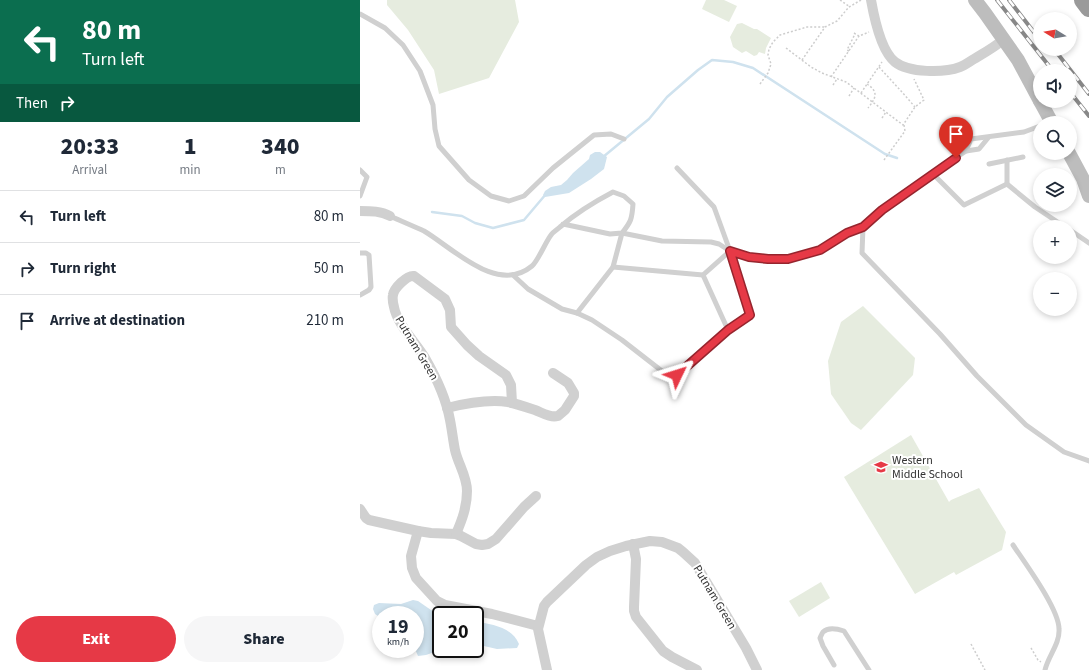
<!DOCTYPE html>
<html lang="en">
<head>
<meta charset="utf-8">
<style>
  body { margin:0; font-family:"Source Sans 3",sans-serif; background:#f6f6f7; color:#1f2937; height:100vh; display:flex; flex-direction:column; font-size:15px; white-space:nowrap }
  * { box-sizing:border-box; margin:0 }
  p { font-size:13px; color:#747a83 }
  .icon { flex:none; width:22px; height:22px; fill:none; stroke:currentColor; stroke-width:2; stroke-linecap:round; stroke-linejoin:round }
  .map { position:relative; flex:1; overflow:hidden }
  .drawer { display:flex; flex-direction:column; background:#fff; width:360px }
  .drawer>* { flex:none }
  .banner { background:#0b6e4f; color:#fff; overflow:hidden }
  .needle { width:26px; rotate:281deg }
  .buttons { position:absolute; left:673px; top:12px; display:grid; gap:8px }
  .buttons a { display:grid; place-items:center; width:44px; height:44px; border-radius:50%; background:#fff; box-shadow:0 2px 6px #0003; font-size:20px }
  .speed { position:absolute; left:12px; top:606px; display:flex; gap:8px; font-size:20px; font-weight:700; text-align:center }
  .speed>* { display:grid; place-content:center; width:52px; height:52px; border-radius:50%; background:#fff; box-shadow:0 2px 6px #0003; line-height:1 }
  .speed small { font-size:10px; font-weight:400 }
  .speed .limit { border:2px solid #111; border-radius:6px; background:#fff; color:#111 }
  .pin { position:absolute; display:grid; place-items:center; width:34px; height:34px; color:#fff; margin:-41px -17px; border-radius:50% 50% 50% 0; rotate:-45deg; box-shadow:0 0 4px #0007 }
  .pin .icon { rotate:45deg }
  .me { position:absolute; width:44px; margin:-22px; rotate:49deg; stroke-linejoin:round; filter:drop-shadow(0 0 3px #0008) }
  .turn { display:flex; align-items:center; gap:14px; height:84px; padding:0 16px; font-size:18px }
  .turn .icon { width:52px; height:52px; stroke-width:2.5 }
  .turn b { display:block; font-size:28px; line-height:34px }
  .then { display:flex; align-items:center; height:38px; padding:0 16px; background:#0003; gap:8px; font-size:15px }
  .eta { display:flex; justify-content:space-evenly; align-items:center; height:68px; text-align:center }
  .eta b { font-size:24px; font-weight:800; line-height:28px }
  .button { display:flex; gap:8px; margin-top:auto; padding:8px 16px }
  .button a { flex:1; height:46px; border-radius:24px; background:#e63946; color:#fff; font-size:16px; font-weight:800; line-height:46px; text-align:center }
  .button a+a { background:#f6f6f7; color:#1f2937 }
  ul { padding:0; list-style:none }
  li { display:flex; align-items:center; gap:12px; height:52px; padding:0 16px; border-top:1px solid #e0e1e3 }
  li div { flex:1 }
  li b { display:block; font-size:15px }
  li em { font-style:normal }
  main { display:flex; flex:1; min-height:0 }
  .map>svg:first-child { display:block }
  .green { fill:#e6ecdf }
  .water { fill:#cfe2ee }
  .lines { fill:none; stroke-linecap:round; stroke-linejoin:round }
  .stream { stroke:#cfe2ee; stroke-width:2.5 }
  .path { stroke:#cdcdcd; stroke-width:1.5; stroke-dasharray:2 2; stroke-linecap:butt }
  .lane { stroke:#d0d0d0; stroke-width:5 }
  .street { stroke:#d0d0d0; stroke-width:10 }
  .secondary { stroke:#bdbdbd; stroke-width:14 }
  .highway { stroke:#9a9a9a; stroke-width:18 }
  .rail-casing { stroke:#888; stroke-width:4 }
  .rail { stroke:#fff; stroke-width:2.5; stroke-dasharray:8; stroke-linecap:butt }
  .route-casing { stroke:#96252e; stroke-width:10 }
  .route { stroke:#e63946; stroke-width:7 }
  .labels { text-anchor:middle; stroke-width:4; stroke-linejoin:round; paint-order:stroke }
  .street-label { font-size:12px; fill:#333; stroke:#fff }
  .poi-label { font-size:12px; fill:#333; stroke:#fff; text-anchor:start }
</style>
</head>
<body>
<main>
<section class="drawer">
<div class="banner">
<div class="turn"><svg class="icon" aria-label="left" viewBox="0 0 24 24"><path d="M17 20v-9H6M10 6l-5 5 5 5"/></svg><div><b>80 m</b>Turn left</div></div>
<div class="then">Then<svg class="icon" aria-label="right" viewBox="0 0 24 24"><path d="M7 20v-9h11M14 6l5 5-5 5"/></svg></div>
</div>
<div class="eta">
<div><b>20:33</b><p>Arrival</p></div>
<div><b>1</b><p>min</p></div>
<div><b>340</b><p>m</p></div>
</div>
<ul>
<li><svg class="icon" aria-label="left" viewBox="0 0 24 24"><path d="M17 20v-9H6M10 6l-5 5 5 5"/></svg><div><b>Turn left</b></div><em>80 m</em></li>
<li><svg class="icon" aria-label="right" viewBox="0 0 24 24"><path d="M7 20v-9h11M14 6l5 5-5 5"/></svg><div><b>Turn right</b></div><em>50 m</em></li>
<li><svg class="icon" aria-label="arrive" viewBox="0 0 24 24"><path d="M6 21V4h12l-3 4 3 4H6"/></svg><div><b>Arrive at destination</b></div><em>210 m</em></li>
</ul>
<div class="button"><a>Exit</a><a>Share</a></div>
</section>
<div class="map">
<svg width="729" height="670" viewBox="0 0 729 670">
  <rect width="100%" height="100%" fill="#fff"/>
  <g class="green">
    <path d="M27 0H155L159 22 129 78 79 94 74 70 48 30 27 5Z"/>
    <path d="M346 0H364L377 6 369 22 342 9Z"/>
    <path d="M382 23 394 29H397L411 38 406 48 405 54 399 52 397 55 394 56 386 51 382 53 373 47 370 37 377 24Z"/>
    <path d="M503 306 555 358 553 375 501 430 491 423 471 394 468 361 481 322Z"/>
    <path d="M551 435 589 502 591 500 619 488 646 532 642 550 596 575 594 572 555 594 484 477Z"/>
    <path d="M461 582 470 598 439 617 429 601Z"/>
  </g>
  <g class="water">
    <path d="M235 152H240L247 157 244 169 231 179 209 193 185 197 183 195 185 191 191 187 201 185 207 180 213 173 229 159 230 155Z"/>
    <path d="M53 600 58 601 71 610 85 615H81V649H83L66 655 58 656 55 649V615H21V618L15 614 13 609 14 605 19 603 41 604Z"/>
    <path d="M115 621C132 625 151 626 159 644L157 648 137 649 115 644Z"/>
  </g>
  <g class="lines">
    <g class="stream">
      <path d="M243 157 289 119 307 97 338 70 352 60 373 62 393 68 525 154 537 158"/>
      <path d="M72 212 102 216 115 223 133 228 164 220 186 194"/>
    </g>
    <g class="path">
      <path d="M480 0 490 7"/>
      <path d="M494 33 499 36 509 32"/>
      <path d="M426 48 451 67 462 73 486 82 543 125 555 107 564 100 554 79"/>
      <path d="M489 51 487 50 495 34"/>
      <path d="M442 60 465 27 477 21 489 7 501 0"/>
      <path d="M519 67 541 91 555 107"/>
      <path d="M471 77 499 36"/>
      <path d="M400 84 408 73 411 64 408 55 409 49 413 42 420 35 447 27H465"/>
      <path d="M507 84C519 92 516 98 508 108"/>
      <path d="M473 85 477 79"/>
      <path d="M501 93 522 62"/>
      <path d="M489 96 494 88"/>
      <path d="M522 118 526 112"/>
      <path d="M524 160 545 131 544 125"/>
      <path d="M611 644 625 670"/>
      <path d="M671 648 678 660 681 662"/>
    </g>
    <g class="lane">
      <path d="M0 14 25 28 43 45 60 71 73 105 75 129 79 146 109 180 131 196 149 201 164 196 193 168 234 135 251 134 264 139"/>
      <path d="M628 138 619 149 606 151 585 165 522 210 503 227 502 253 580 334 617 376 666 425 704 452 729 461"/>
      <path d="M606 151 611 139 664 132 680 126"/>
      <path d="M629 164 663 157"/>
      <path d="M317 168 354 207 370 251 389 315 368 330"/>
      <path d="M0 170 7 177 0 196"/>
      <path d="M573 174 604 205 647 184 675 207 705 227"/>
      <path d="M647 184V160"/>
      <path d="M30 216C41 221 53 226 64 231 93 248 137 295 172 266 178 261 185 243 191 235 193 232 197 230 200 227 216 213 234 202 253 192L264 196 273 204C272 219 271 222 262 233L250 234 203 224"/>
      <path d="M710 230 729 243"/>
      <path d="M0 253H6L9 255 11 287 9 290 0 295"/>
      <path d="M253 267 343 275"/>
      <path d="M153 275 168 289 202 309 217 313 232 320 262 340 307 375H317L368 330 343 275 370 251"/>
      <path d="M217 313 253 267 262 233 302 241 351 242 359 244 370 251 389 257 408 259H428L460 250 487 233 503 227"/>
      <path d="M653 545C665 563 699 609 699 629 700 644 688 656 685 670"/>
      <path d="M474 665 463 646 460 638C461 636 462 633 463 632 468 627 478 629 484 631L509 670"/>
    </g>
    <g class="street">
      <path d="M511 0C514 17 521 51 535 62 549 73 584 73 600 67 605 65 609 62 614 59 624 53 635 47 644 39"/>
      <path d="M0 211C11 211 21 211 30 216"/>
      <path d="M87 408C107 403 128 399 148 402 157 404 166 407 175 410 183 413 190 418 198 416L205 410 214 396V393L208 383 193 373"/>
      <path d="M0 509 6 518 9 520 58 531 51 556 52 568 56 578 77 601 85 605 132 614 178 626"/>
      <path d="M58 531 71 533 96 534 101 536 116 544 122 545 128 544 136 539 164 507 176 496"/>
      <path d="M96 534C102 520 107 507 107 491 107 476 98 464 95 450 93 440 92 430 90 420 86 398 76 377 65 358 56 343 37 324 34 307 33 303 32 299 33 295 34 288 47 275 54 276L85 299 90 310 91 327 107 345 119 356 146 375 151 385 152 403"/>
      <path d="M273 544 276 559 274 607V611L276 617 303 651 312 657 337 670"/>
      <path d="M187 670 178 629 184 606 187 602 226 565 237 557 250 551 266 546 290 541 302 542 318 548 323 552 335 563 386 648 397 670"/>
    </g>
    <g class="secondary">
      <path d="M615 0 625 13 658 60 680 101"/>
      <path d="M680 101 692 123"/>
      <path d="M709 153 723 179 729 196"/>
    </g>
    <path class="highway" d="M723 0 729 8"/>
    <g class="rail-casing">
      <g id="rail">
        <path d="M637 0 693 71"/>
        <path d="M649 0 680 40"/>
        <path d="M694 49 729 94"/>
        <path d="M710 92 729 116"/>
      </g>
    </g>
    <use href="#rail" class="rail"/>
  </g>
  <g class="lines">
    <g class="route-casing">
      <path id="route" d="M317 375 368 330 390 315 370 251 389 257 408 259H428L460 250 487 233 503 227 522 210 596 158"/>
    </g>
    <use href="#route" class="route"/>
  </g>
  <defs>
    <g id="school-bare" transform="scale(1.08)"><path d="M0-5L7-2L0 1L-7-2ZM-4 1L0 2.5L4 1V4Q0 6-4 4Z" fill="#e63946" stroke="#fff" stroke-width="2.5" paint-order="stroke"/></g>
  </defs>
  <g fill-rule="evenodd">
    <use href="#school-bare" x="521" y="467"/>
  </g>
  <g class="labels">
    <g class="street-label">
      <text transform="translate(57 348) rotate(59)" y="4">Putnam Green</text>
      <text transform="translate(355 597) rotate(59)" y="4">Putnam Green</text>
    </g>
    <g class="poi-label">
      <text x="532" y="464">Western<tspan x="532" dy="14">Middle School</tspan></text>
    </g>
  </g>
</svg>
<div class="buttons">
<a><svg class="needle" viewBox="-14 -14 28 28"><path d="M0-13l5 13h-10z" fill="#e53935"/><path d="M0 13l5-13h-10z" fill="#747a83"/></svg></a>
<a><svg class="icon" aria-label="sound" viewBox="0 0 24 24"><path d="M4 9h4l5-4v14l-5-4H4zM17 9q2 3 0 6"/></svg></a>
<a><svg class="icon" aria-label="search" viewBox="0 0 24 24"><circle cx="10" cy="10" r="6"/><path d="M15 15l6 6"/></svg></a>
<a><svg class="icon" aria-label="layers" viewBox="0 0 24 24"><path d="M12 4l9 5-9 5-9-5zM3 14l9 5 9-5"/></svg></a>
<a>+</a>
<a>−</a>
</div>
<div class="speed"><div>19<small>km/h</small></div><div class="limit">20</div></div>
<div class="pin" style="left:596px;top:158px;background:#d93025"><svg class="icon" aria-label="arrive" viewBox="0 0 24 24"><path d="M6 21V4h12l-3 4 3 4H6"/></svg></div>
<svg class="me" style="left:317px;top:375px" viewBox="-20 -20 40 40"><path d="M0-17L14 15 0 8-14 15z" fill="#e63946" stroke="#fff" stroke-width="4"/></svg>
</div>
</main>
</body>
</html>
